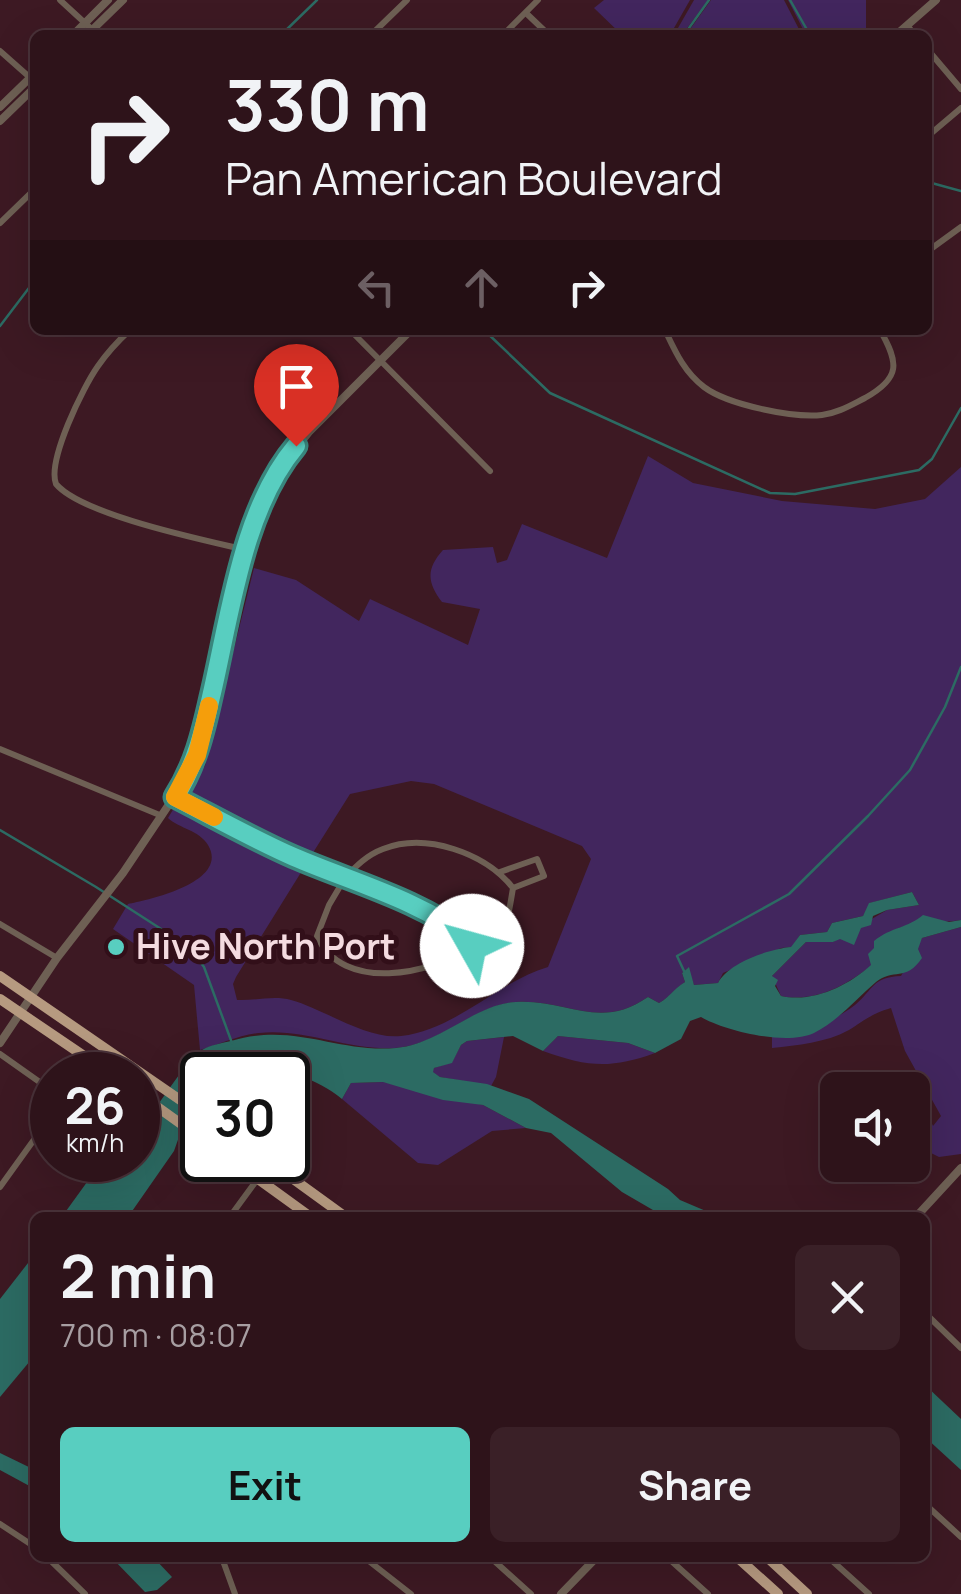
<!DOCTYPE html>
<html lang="en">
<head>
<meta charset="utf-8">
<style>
  body { margin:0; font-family:Manrope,sans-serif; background:#3a2027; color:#f1f3f6; height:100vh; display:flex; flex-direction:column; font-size:38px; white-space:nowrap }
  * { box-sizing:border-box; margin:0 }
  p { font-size:32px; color:#a79ea2 }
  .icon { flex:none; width:55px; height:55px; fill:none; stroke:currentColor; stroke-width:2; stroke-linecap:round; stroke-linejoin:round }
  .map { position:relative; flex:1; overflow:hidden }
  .panel { position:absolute; left:30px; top:1212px; width:900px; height:350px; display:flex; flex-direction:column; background:#2e131a; border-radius:15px; box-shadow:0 10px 40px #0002,0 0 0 2px #493239 }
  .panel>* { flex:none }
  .guide { position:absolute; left:30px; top:30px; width:902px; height:305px; border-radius:15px; box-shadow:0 10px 40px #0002,0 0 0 2px #493239; background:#2e131a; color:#f1f3f6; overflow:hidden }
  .buttons { position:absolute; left:820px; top:1072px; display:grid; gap:20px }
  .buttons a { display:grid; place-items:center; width:110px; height:110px; border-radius:15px; background:#2e131a; box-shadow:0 10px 40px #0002,0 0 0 2px #493239; font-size:50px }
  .speed { position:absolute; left:30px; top:1052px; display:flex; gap:20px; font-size:50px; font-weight:700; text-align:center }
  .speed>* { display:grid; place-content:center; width:130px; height:130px; border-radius:50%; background:#2e131a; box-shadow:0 10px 40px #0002,0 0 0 2px #493239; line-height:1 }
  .speed small { font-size:25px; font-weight:400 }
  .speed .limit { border:5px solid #111; border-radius:15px; background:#fff; color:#111 }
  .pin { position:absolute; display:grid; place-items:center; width:85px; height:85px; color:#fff; margin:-102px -42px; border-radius:50% 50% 50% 0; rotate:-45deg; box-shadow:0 0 10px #0007 }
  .pin .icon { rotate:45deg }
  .me { position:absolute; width:110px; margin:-55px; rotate:308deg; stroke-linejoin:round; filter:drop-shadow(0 0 8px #0008) }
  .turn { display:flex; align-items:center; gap:35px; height:210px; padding:0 30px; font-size:45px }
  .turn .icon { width:130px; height:130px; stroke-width:2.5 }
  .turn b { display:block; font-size:70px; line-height:85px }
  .lanes { display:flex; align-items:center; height:95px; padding:0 30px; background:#0003; justify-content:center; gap:50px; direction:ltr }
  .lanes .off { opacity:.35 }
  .round { display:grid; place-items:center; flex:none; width:105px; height:105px; border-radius:15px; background:#3a2027 }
  .headline { display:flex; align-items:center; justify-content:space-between; height:170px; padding:0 30px }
  h1 { font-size:60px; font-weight:700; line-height:75px }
  .primary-button { display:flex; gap:20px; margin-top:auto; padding:20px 30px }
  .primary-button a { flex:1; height:115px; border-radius:15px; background:#58cec0; color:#111; font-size:40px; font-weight:700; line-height:115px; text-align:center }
  .primary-button a+a { background:#3a2027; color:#f1f3f6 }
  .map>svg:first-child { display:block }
  .green { fill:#42265e }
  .water { fill:#2c6b63 }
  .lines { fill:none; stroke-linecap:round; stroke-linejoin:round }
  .stream { stroke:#2c6b63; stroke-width:2.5 }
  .minor { stroke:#6e6054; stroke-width:6 }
  .tertiary { stroke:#6e6054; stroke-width:8 }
  .primary { stroke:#b69a80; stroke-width:10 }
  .route-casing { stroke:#39867d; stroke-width:25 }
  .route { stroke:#58cec0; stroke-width:18 }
  .slow { stroke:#f59e0b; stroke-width:18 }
  .poi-dot { fill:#58cec0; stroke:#320f19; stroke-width:4 }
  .labels { text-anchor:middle; stroke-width:10; stroke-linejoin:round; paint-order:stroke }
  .poi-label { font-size:35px; font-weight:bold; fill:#f4dbe0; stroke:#320f19; text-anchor:start }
</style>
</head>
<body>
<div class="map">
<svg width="961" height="1594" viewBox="0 0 961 1594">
  <rect width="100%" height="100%" fill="#3d1923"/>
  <g class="green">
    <path d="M604 0H690L670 35H622L594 8Z"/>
    <path d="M694 0H708L682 35H674Z"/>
    <path d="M711 0H784L802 35H686Z"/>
    <path d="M788 0H866V35H806Z"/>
    <path d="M648 456 693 483 782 501 875 509 925 499 961 467V920C924 926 881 915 872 965 847 985 815 1003 781 996L772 976 806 942H833L887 910 919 905 912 892 870 903 863 916 832 923 827 932 800 935 792 947 781 948 723 973 718 983 694 985 688 968 682 973 685 982C674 989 670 997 659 1003L648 997C599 1031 568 999 516 1002 474 1005 440 1045 395 1048 349 1051 305 1028 259 1033 239 1035 218 1045 200 1050L194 985 113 929 128 904C149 900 230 882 208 845 199 830 180 829 168 818L177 803 305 866 236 977 233 984 237 1000C254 1001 274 995 291 1000 324 1009 367 1040 401 1036 456 1030 497 982 548 967L591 859 582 846 434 784 411 781 350 794 309 859 181 796 205 766 254 568 296 580 359 621 370 599 468 645 480 609 442 602C427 582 426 569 443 550L493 547 497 563 507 560 522 524 607 558Z"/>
    <path d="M961 927V1154L939 1157 913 1144V1105L922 1102 933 1126 941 1116 905 1051 891 1008C871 1014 865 1020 849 1030 825 1043 798 1045 772 1048V1036C799 1037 832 1022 855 1005 874 989 872 977 901 976L922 938Z"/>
    <path d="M558 1036 628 1043 655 1053C611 1069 587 1067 543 1051Z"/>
    <path d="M504 1037 496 1077 491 1086 440 1077 432 1072 434 1068 452 1062 461 1045 467 1041Z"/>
    <path d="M384 1082 483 1105 526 1128 492 1131 438 1165 418 1163 342 1099 351 1083Z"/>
  </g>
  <g class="water">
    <path d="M912 892 919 905 887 910 873 916 871 925 861 928 854 945 840 939 833 942H806L772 976 778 980 775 986 781 996C813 1003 848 986 871 965L868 954 874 948V941C891 927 908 928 923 915L949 922 961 920V927L922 938 918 949 922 958C906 982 893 968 876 982 856 999 838 1021 814 1033 787 1046 725 1031 701 1017L690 1021 681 1039 655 1053 628 1043 558 1036 543 1051 513 1036 467 1041 461 1045 452 1063 434 1068 433 1072 440 1077 487 1084 529 1099 668 1189 680 1200 720 1217H665L622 1192 551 1133 526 1128 483 1105 443 1100 383 1082 351 1083 342 1099C295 1061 259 1075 202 1075V1110L180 1134 174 1151 128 1217 61 1218 103 1160H138V1125L146 1122C157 1107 189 1057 202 1050 210 1045 222 1043 231 1041 294 1022 336 1053 396 1048 440 1044 475 1004 516 1002 568 999 599 1031 648 997L659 1003C670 997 673 989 685 982L682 973 689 967 694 985 718 983C728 963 769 949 791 947L800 935 827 932 832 923 863 916 869 903Z"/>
    <path d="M35 1254V1355L0 1397V1299Z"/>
    <path d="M925 1385 961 1419V1470L925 1437Z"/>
    <path d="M0 1453 35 1470V1489L0 1470Z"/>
    <path d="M112 1558H154L172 1577 157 1590 145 1592Z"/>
  </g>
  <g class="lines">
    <g class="stream">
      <path d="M790 0 810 35"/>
      <path d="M281 35 317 0"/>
      <path d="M684 35 709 0"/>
      <path d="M928 182 961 191"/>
      <path d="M0 326 35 280"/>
      <path d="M484 330 550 393 770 493 795 494 919 470 932 459 961 408"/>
      <path d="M0 830 96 887 189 947 204 967 232 1043"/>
      <path d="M684 971 677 956 789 894 868 816 910 770 945 707 961 667"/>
    </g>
    <g class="minor">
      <path d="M60 0 98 35"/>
      <path d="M526 13 549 35"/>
      <path d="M907 25 915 35"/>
      <path d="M371 35 407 0"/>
      <path d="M503 35 538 0"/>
      <path d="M928 50 961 89"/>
      <path d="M0 51 35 82"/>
      <path d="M928 136 961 108"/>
      <path d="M0 223 35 189"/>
      <path d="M928 251 961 227"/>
      <path d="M130 330C118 341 107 353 98 366 83 387 47 461 56 484 82 515 204 540 246 550"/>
      <path d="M350 330 490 471"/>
      <path d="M665 330C675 351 684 372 704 387 728 405 793 418 822 415 838 413 851 405 865 398 901 378 899 363 880 330"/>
      <path d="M0 749 162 816"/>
      <path d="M175 797 289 855 345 878C356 866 367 855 383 849 426 832 485 853 513 888 507 925 507 932 472 946"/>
      <path d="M500 872 537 859 544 876 513 888"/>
      <path d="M345 878C388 895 434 911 471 940L472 946C432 975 342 993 317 936L329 905Z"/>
      <path d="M0 924 57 958"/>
      <path d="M0 1054 41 1083 52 1106 46 1123 0 1187"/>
      <path d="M229 1218 270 1162"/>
      <path d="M925 1313 961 1348"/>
      <path d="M925 1504 961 1537"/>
      <path d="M0 1524 35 1547"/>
      <path d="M48 1558 85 1594"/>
      <path d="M222 1558 235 1594"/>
      <path d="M365 1558 411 1594"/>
      <path d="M491 1558 531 1594"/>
      <path d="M668 1558 708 1594"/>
      <path d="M829 1558 869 1594"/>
    </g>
    <g class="tertiary">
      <path d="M73 35 108 0"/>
      <path d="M87 35 123 0"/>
      <path d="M896 35 936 0"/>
      <path d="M0 107 35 73"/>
      <path d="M0 121 35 87"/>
      <path d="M0 1043 57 958 123 873 190 773 202 737 246 550 259 510 280 468 309 432 411 330"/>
      <path d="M915 1218 961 1168"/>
      <path d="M561 1594 596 1558"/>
    </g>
    <g class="primary">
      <path d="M0 976 202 1115"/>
      <path d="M0 999 112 1075"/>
      <path d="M138 1093 202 1139"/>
      <path d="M232 1160 312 1218"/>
      <path d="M267 1160 347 1218"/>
      <path d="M738 1558 778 1594"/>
      <path d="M768 1558 807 1594"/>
    </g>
  </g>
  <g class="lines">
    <g class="route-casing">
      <path id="route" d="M296 446C242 510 230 617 211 697 203 733 195 766 175 797 214 817 253 839 294 857 352 882 420 900 471 940L472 946"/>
    </g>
    <use href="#route" class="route"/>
    <path class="slow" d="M209 706 197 755 175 797 214 817"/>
  </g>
  <circle class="poi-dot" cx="116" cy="947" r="10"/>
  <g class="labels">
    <g class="poi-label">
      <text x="136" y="959">Hive North Port</text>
    </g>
  </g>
</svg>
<div class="buttons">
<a><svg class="icon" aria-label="sound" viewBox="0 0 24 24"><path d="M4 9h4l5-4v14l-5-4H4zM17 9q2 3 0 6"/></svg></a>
</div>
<div class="speed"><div>26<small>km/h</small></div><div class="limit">30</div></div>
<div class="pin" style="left:296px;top:446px;background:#d93025"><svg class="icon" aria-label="arrive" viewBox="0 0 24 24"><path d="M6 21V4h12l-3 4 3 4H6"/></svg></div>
<svg class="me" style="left:472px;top:946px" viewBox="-20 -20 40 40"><circle r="19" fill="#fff"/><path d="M0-13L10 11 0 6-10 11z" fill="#58cec0"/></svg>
<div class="guide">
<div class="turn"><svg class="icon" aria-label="right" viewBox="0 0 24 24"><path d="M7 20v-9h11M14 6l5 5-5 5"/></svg><div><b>330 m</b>Pan American Boulevard</div></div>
<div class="lanes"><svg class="icon off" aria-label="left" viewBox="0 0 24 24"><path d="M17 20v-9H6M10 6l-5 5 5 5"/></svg><svg class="icon off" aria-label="ahead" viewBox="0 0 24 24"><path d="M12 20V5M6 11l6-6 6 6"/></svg><svg class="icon" aria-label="right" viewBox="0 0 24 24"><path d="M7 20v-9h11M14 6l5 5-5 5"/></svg></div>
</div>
<section class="panel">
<div class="headline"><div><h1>2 min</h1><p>700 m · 08:07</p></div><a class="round"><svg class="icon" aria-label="close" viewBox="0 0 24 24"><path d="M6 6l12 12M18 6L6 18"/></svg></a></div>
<div class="primary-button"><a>Exit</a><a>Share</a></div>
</section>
</div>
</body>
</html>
